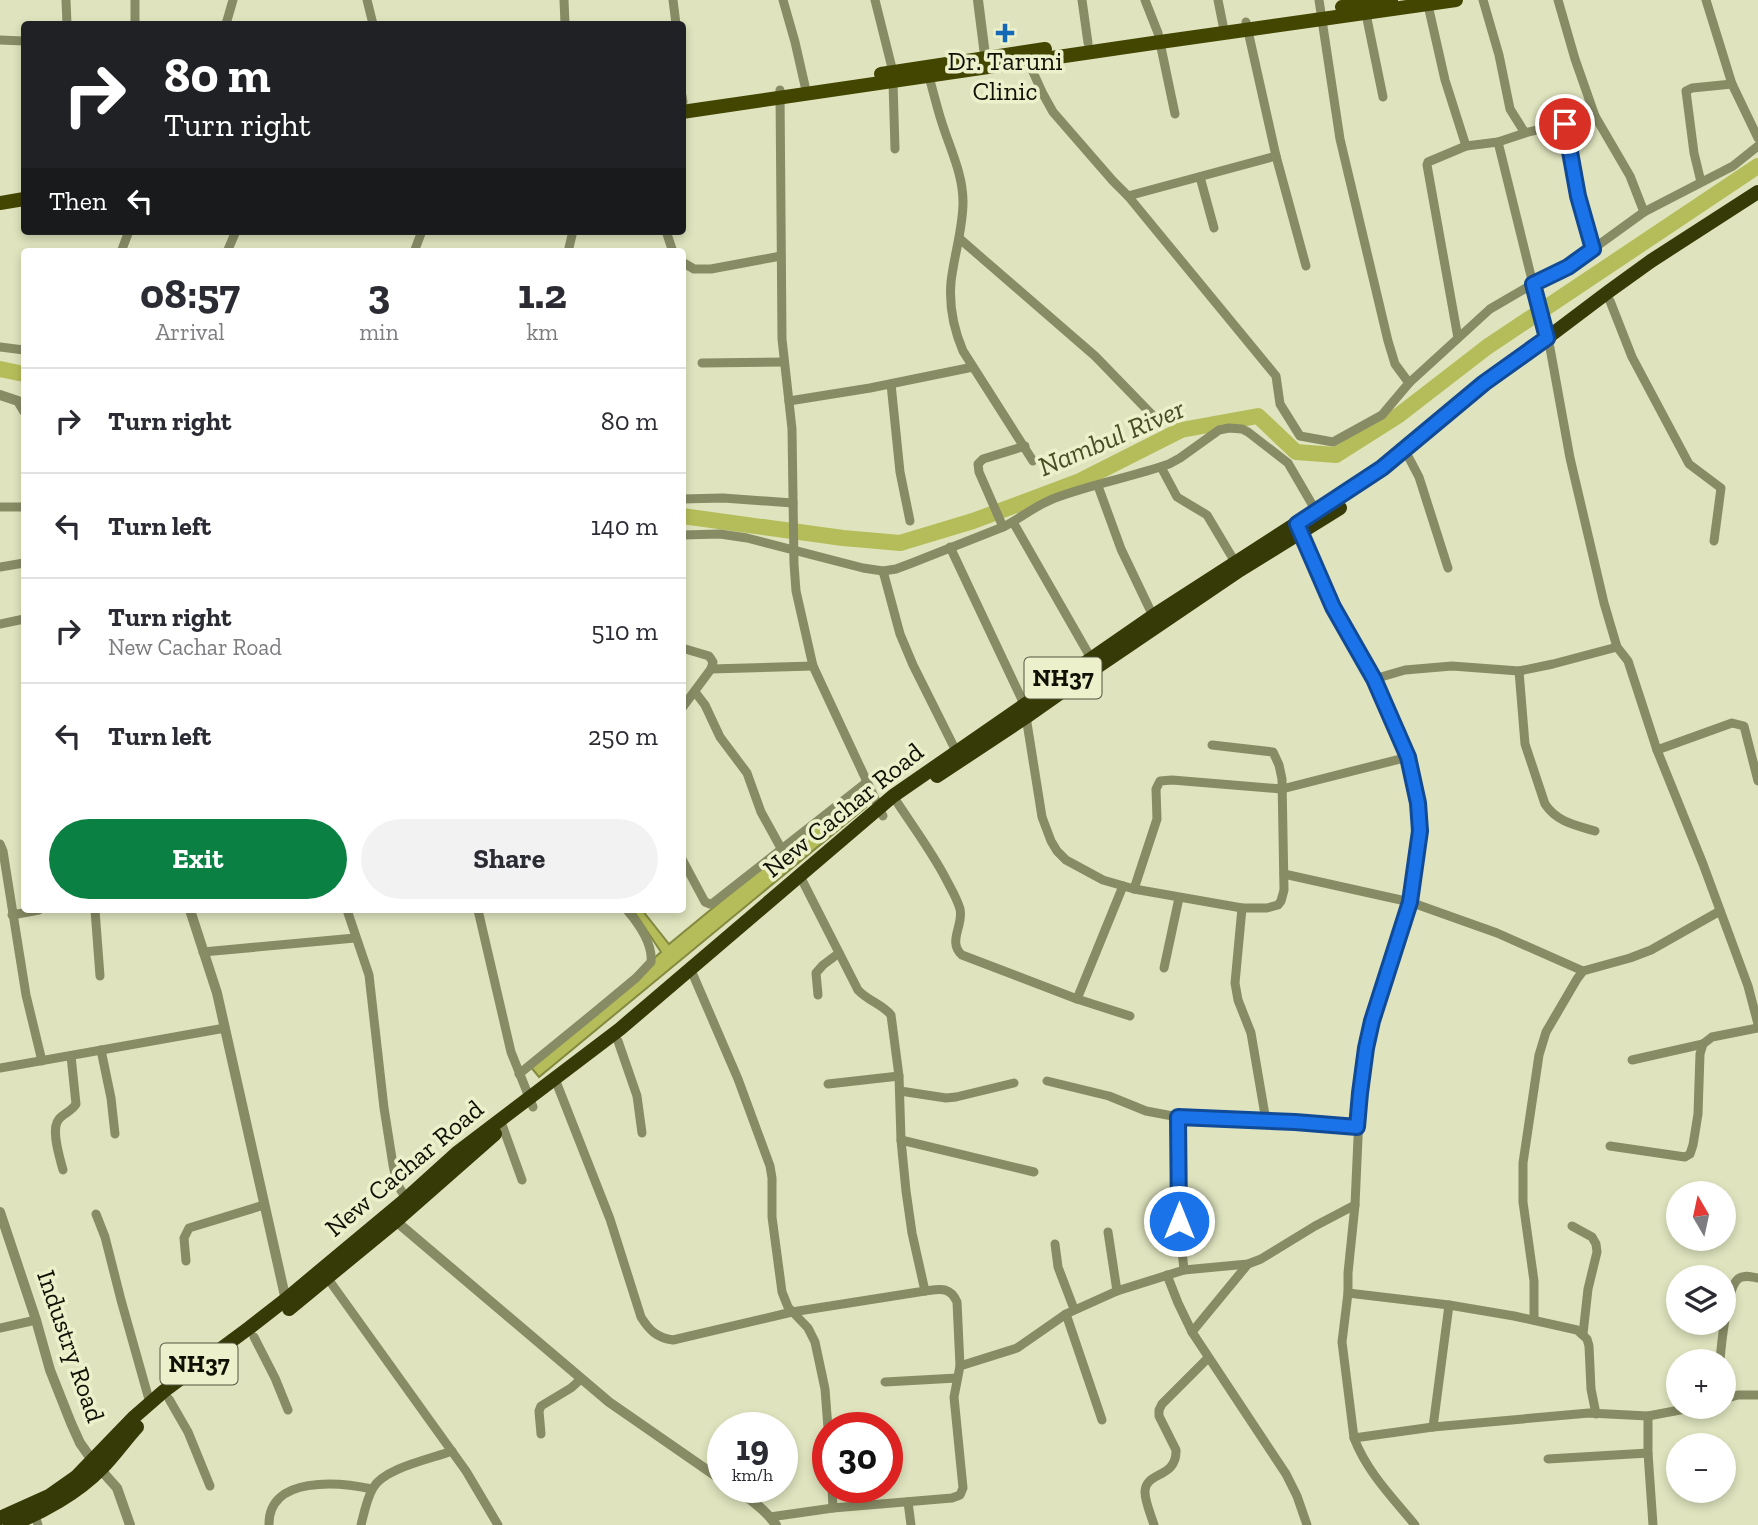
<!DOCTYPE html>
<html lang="en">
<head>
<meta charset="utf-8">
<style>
  body { margin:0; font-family:"Zilla Slab",serif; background:#f2f2f3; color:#2b2b33; height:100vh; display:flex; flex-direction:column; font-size:26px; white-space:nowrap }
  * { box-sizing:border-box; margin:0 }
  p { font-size:23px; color:#7c7c81 }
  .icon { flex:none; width:38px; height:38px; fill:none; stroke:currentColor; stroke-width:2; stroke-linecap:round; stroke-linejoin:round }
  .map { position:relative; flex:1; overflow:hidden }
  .side { position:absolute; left:21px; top:248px; width:665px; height:665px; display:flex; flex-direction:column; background:#fff; border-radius:7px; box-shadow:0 4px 10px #0003 }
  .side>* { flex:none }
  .banner { position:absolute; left:21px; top:21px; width:665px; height:214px; border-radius:7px; box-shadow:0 4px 10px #0003; background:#202124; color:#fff; overflow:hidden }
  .needle { width:46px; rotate:351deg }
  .tools { position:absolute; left:1666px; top:1181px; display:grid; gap:14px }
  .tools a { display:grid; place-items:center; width:70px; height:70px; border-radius:50%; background:#fff; box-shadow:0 4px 10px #0003; font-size:35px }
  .speed { position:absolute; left:707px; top:1412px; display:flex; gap:14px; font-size:35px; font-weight:700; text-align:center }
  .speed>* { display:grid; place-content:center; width:91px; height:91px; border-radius:50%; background:#fff; box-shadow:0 4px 10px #0003; line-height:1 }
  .speed small { font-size:18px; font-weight:400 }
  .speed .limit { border:10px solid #d22; background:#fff; color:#111 }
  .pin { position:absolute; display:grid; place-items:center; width:60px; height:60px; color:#fff; margin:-30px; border:4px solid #fff; border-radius:50%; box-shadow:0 2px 7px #0007 }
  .me { position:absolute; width:77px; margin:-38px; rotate:0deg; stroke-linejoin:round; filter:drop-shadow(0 0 5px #0008) }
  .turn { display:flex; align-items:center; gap:24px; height:147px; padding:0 28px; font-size:32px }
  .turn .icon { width:91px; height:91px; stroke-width:2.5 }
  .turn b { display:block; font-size:49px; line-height:60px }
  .then { display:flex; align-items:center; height:66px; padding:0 28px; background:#0003; gap:14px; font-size:26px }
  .eta { display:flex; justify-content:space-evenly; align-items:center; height:119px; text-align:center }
  .eta b { font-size:42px; font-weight:700; line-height:49px }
  .button { display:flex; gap:14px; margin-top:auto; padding:14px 28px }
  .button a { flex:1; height:80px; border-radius:42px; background:#0b8043; color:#fff; font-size:28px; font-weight:700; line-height:80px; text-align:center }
  .button a+a { background:#f2f2f3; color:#2b2b33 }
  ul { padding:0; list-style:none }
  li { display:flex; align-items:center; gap:21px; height:105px; padding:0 28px; border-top:2px solid #e1e1e2 }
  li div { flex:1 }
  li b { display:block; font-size:26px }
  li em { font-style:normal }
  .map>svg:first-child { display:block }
  .water { fill:#b5bd5a; stroke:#848940; stroke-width:2 }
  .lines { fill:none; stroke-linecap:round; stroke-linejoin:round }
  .river { stroke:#b5bd5a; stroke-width:16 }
  .minor { stroke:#888c65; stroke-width:9 }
  .tertiary { stroke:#888c65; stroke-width:10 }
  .primary { stroke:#434601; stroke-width:14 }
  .trunk { stroke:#363a07; stroke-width:14 }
  .route-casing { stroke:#114b97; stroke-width:18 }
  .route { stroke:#1a73e8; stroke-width:12 }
  .poi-dot { fill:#1469b7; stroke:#ecf1cb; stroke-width:2.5 }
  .labels { text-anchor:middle; stroke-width:7; stroke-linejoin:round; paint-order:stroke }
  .shield { fill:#ecf1cb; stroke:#525440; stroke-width:2 }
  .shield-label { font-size:24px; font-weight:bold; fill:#101105 }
  .poi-label { font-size:26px; fill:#101105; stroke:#ecf1cb }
  .street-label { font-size:26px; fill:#101105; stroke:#ecf1cb }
  .water-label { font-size:28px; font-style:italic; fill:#494d23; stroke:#ecf1cb }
</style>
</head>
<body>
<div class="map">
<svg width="1758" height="1525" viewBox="0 0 1758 1525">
  <rect width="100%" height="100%" fill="#dfe4be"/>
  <path class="water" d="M856 794 866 807 539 1077 530 1066 661 952 633 910H642L669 944 782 851Z"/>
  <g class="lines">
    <g class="river">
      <path d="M0 369 24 374"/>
      <path d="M682 516 843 538 900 543 973 521 1080 481 1181 430 1258 416 1296 452 1336 455 1399 415 1487 347 1758 166"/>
    </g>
    <g class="minor">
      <path d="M66 0 67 24"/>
      <path d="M367 0 373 24"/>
      <path d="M564 0 565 24"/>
      <path d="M673 0 676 24"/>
      <path d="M783 0 795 42 805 86"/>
      <path d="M875 0 893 72"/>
      <path d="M1082 0 1088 43"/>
      <path d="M1145 0 1158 33 1175 114"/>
      <path d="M1218 0 1223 25"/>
      <path d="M1319 0 1340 139 1388 341 1395 364 1409 383"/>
      <path d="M1483 0 1499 55 1510 109 1525 133 1595 116 1575 59 1558 0"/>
      <path d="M1706 0 1732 84 1758 138"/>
      <path d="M1365 9 1383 97"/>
      <path d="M1246 22 1276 156"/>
      <path d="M135 24V0"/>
      <path d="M226 24 233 0"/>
      <path d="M0 40 24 41"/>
      <path d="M1028 61 1043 94 1053 112 1113 181 1128 196 1276 376 1280 404 1300 436 1333 442 1382 415 1409 383 1490 309 1533 284 1498 142 1466 146 1445 80 1428 5"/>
      <path d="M929 77C934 94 938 112 944 129 952 153 963 176 963 202 963 229 954 255 951 282 949 305 954 330 963 351L1033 461"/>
      <path d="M893 82 895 149"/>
      <path d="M780 90 782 339 792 429 794 564 796 591 813 666 883 816"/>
      <path d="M682 96 683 102"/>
      <path d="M1595 116 1630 176 1644 212 1568 267 1533 284 1550 348 1570 458 1604 603 1617 647 1628 661 1657 750 1703 864 1748 986 1758 1024"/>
      <path d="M1565 124 1578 196 1593 249"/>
      <path d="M1498 142 1525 133"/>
      <path d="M1200 177 1214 228"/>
      <path d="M1701 182 1694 153 1686 91 1692 88 1732 84"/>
      <path d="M1128 196 1276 156 1306 266"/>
      <path d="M1644 212 1733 166 1758 146"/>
      <path d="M666 231 673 252"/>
      <path d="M960 239 1095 356 1160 423"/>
      <path d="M121 252 129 231"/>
      <path d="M227 252 236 231"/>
      <path d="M414 252 422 231"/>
      <path d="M568 252 573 231"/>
      <path d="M682 262 694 269H711L781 256"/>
      <path d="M1610 301 1632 357 1689 464 1721 488 1714 541"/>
      <path d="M1458 338 1427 165 1428 162 1466 146"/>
      <path d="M0 347 24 350"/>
      <path d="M702 363 784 362"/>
      <path d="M891 384 900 472 910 521"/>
      <path d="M789 401 870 388 973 367"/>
      <path d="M1409 458 1419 477 1448 568"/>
      <path d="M1161 467 1177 497 1207 515 1235 562"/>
      <path d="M1098 486 1121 549 1153 616"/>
      <path d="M682 499 723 498 793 503"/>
      <path d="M0 507H24"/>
      <path d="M1013 522 1092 660"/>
      <path d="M1003 527 979 472 978 464 983 459 1025 446"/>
      <path d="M1299 529 1333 607 1374 679 1408 757 1418 803 1420 831 1410 902 1372 1021 1366 1048 1360 1093 1355 1205 1348 1273V1293L1342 1342 1354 1438C1367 1472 1392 1497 1415 1525"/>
      <path d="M682 535 720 534 747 538 863 568 883 571 896 569 912 563 1003 527C1021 518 1036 505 1055 498 1092 484 1132 477 1169 464L1180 458 1219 430 1229 428 1242 429 1248 432 1288 463 1316 511"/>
      <path d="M950 547 1024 704 1042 817 1051 841 1057 851 1066 860 1103 880 1134 889 1242 908H1267L1278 905 1281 901 1284 890 1282 779 1279 765 1273 752 1212 745"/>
      <path d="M0 567 24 563"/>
      <path d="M883 571 900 634 913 665 956 751"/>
      <path d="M0 624 24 619"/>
      <path d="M682 648 709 656 713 662 711 669"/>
      <path d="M1519 671 1525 744 1545 804C1557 822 1575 825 1595 831"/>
      <path d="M1374 679 1405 670 1452 666 1519 671 1553 664 1617 647"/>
      <path d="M695 692 705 705 720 737 747 773 761 812 782 850"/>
      <path d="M682 708 711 669 813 666"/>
      <path d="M1657 750 1732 723 1744 726 1758 781"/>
      <path d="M893 796C911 824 931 850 946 879 951 889 957 898 960 909 964 925 947 942 962 955L1077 999"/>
      <path d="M0 844 3 851 26 995 42 1061"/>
      <path d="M682 859 705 902 710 904 713 903 867 782"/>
      <path d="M1284 874 1410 902 1497 933 1583 971"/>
      <path d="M1123 886 1077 999 1130 1016"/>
      <path d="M1134 889 1157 819 1156 789 1160 781 1172 780 1282 789 1408 757"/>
      <path d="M1242 908 1235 983 1238 1000 1251 1033 1266 1121"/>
      <path d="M95 910 100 976"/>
      <path d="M347 910 369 975 384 1108 393 1165 397 1184 407 1200"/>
      <path d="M478 910 511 1052 533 1107"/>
      <path d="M12 915 39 910"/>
      <path d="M203 952 355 938"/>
      <path d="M1164 968 1179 898"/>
      <path d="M691 970 738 1079 770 1166 772 1178V1217L782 1292 788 1307 808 1328 815 1342 825 1389 828 1428"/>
      <path d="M818 995 816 973 823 965 839 953"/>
      <path d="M618 1041 637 1096 642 1133"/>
      <path d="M101 1050 111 1098 115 1134"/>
      <path d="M1632 1060 1703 1044"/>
      <path d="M0 1068 225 1028"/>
      <path d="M519 1074 595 1012 636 978 651 962C653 943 639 924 627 910"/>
      <path d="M555 1079 610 1219 641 1317C649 1330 657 1338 673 1340L792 1312 925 1291 912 1233 906 1191 901 1140 899 1076 891 1015C882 1004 868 1001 858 990L800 876"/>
      <path d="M1047 1081 1109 1096 1146 1111 1178 1117 1320 1123 1357 1127"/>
      <path d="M828 1084 899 1076"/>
      <path d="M900 1091 946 1098 956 1097 1014 1083"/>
      <path d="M1178 1117 1179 1221 1184 1270"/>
      <path d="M500 1119 522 1180"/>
      <path d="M901 1140 1034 1172"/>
      <path d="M1610 1146 1685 1157 1690 1154 1693 1145 1698 1114 1700 1054 1703 1044 1712 1037 1758 1028"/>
      <path d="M63 1170C60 1158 50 1129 59 1119 64 1113 72 1111 76 1104L71 1056"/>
      <path d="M96 1214 105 1237 121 1300 150 1403"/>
      <path d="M1572 1226 1592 1237 1596 1244 1597 1252 1588 1289 1583 1334"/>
      <path d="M1108 1232 1117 1291"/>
      <path d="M1055 1244 1058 1267 1074 1309"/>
      <path d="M186 1261 184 1238 189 1228 264 1205"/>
      <path d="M1167 1275 1178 1303 1192 1332 1286 1474 1297 1496 1307 1525"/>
      <path d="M326 1276 466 1471 498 1525"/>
      <path d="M925 1291C940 1289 950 1286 957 1302L960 1366"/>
      <path d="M1348 1293 1449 1305 1514 1316 1577 1330 1587 1339 1589 1346 1591 1389 1596 1414"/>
      <path d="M1066 1314 1102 1420"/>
      <path d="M1534 1320V1281L1523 1202V1163L1539 1055 1546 1032 1577 979 1583 971 1630 958 1651 950 1720 911"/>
      <path d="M0 1328 36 1320"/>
      <path d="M1192 1332 1248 1264"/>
      <path d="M254 1337 275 1378 288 1410"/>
      <path d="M1720 1362C1721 1346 1727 1290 1737 1280 1742 1274 1751 1277 1758 1278"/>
      <path d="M885 1382 957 1378"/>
      <path d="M169 1399 188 1432 210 1486"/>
      <path d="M1724 1399 1738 1395H1758"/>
      <path d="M1648 1416V1453L1653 1525"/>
      <path d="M1433 1427 1449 1305"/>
      <path d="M541 1434 539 1411 541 1406 571 1388 581 1379"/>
      <path d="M1354 1438 1433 1427 1589 1413 1648 1416 1696 1407"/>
      <path d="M1548 1459 1648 1453"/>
      <path d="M832 1488 833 1508"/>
      <path d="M908 1502 911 1525"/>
      <path d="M35 1515 38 1525"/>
      <path d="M770 1517 833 1508 952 1498 960 1495 963 1488 954 1397 960 1366 1017 1348 1066 1314 1117 1291 1184 1270 1248 1264 1261 1259 1315 1226 1355 1205"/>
      <path d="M269 1525C268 1475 340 1482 372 1489"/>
      <path d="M361 1525C364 1513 367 1498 373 1488 384 1468 431 1459 452 1451"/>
      <path d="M1154 1525C1151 1515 1145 1502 1145 1492 1145 1471 1177 1479 1176 1450L1159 1416V1410L1162 1404 1208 1358"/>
    </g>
    <g class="tertiary">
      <path d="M978 0 986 63"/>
      <path d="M0 395 18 401 24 411"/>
      <path d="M190 910 217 993 287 1305"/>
      <path d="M0 1212 36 1320 50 1370 71 1423 80 1443 92 1460 117 1488 130 1525"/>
      <path d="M391 1217 609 1402 723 1481"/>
      <path d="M733 1488C749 1498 765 1509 776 1525"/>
    </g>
    <g class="primary">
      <path d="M1342 7 1391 1"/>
      <path d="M881 74 1045 49"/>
      <path d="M682 112 1160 42 1456 0"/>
      <path d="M0 203 24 199"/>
    </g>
    <g class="trunk">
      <path d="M937 776 1026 717 1097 667 1240 570 1340 508"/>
      <path d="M289 1309 396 1221 495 1134"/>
      <path d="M0 1518 49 1496 76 1477 133 1418 164 1391 249 1328 285 1300 406 1199 458 1152 620 1029 893 796 1153 616 1382 468 1484 383 1547 338 1608 292 1651 261 1758 192"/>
      <path d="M10 1525C42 1513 78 1493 102 1468 115 1455 125 1440 137 1427"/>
    </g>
  </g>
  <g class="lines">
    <g class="route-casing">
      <path id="route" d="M1179 1221 1178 1117 1295 1122 1357 1127 1360 1093 1366 1048 1372 1021 1410 902 1420 831 1418 803 1408 757 1374 679 1333 607 1297 524 1382 468 1484 383 1547 338 1533 284 1568 267 1593 249 1578 196 1565 124"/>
    </g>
    <use href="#route" class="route"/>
  </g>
  <path class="poi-dot" d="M1001.5 22.5h7v7h7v7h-7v7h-7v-7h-7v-7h7z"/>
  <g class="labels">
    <g class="shield">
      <rect x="1024.5" y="657.5" width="77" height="41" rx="5"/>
      <rect x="160.5" y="1343.5" width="77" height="41" rx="5"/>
    </g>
    <g class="shield-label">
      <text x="1063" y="686">NH37</text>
      <text x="199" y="1372">NH37</text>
    </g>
    <g class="poi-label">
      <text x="1005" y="70">Dr. Taruni<tspan x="1005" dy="30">Clinic</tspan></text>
    </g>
    <g class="street-label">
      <text transform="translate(843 810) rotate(-39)" y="9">New Cachar Road</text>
      <text transform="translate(404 1168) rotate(-40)" y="9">New Cachar Road</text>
      <text transform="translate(71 1346) rotate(71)" y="9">Industry Road</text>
    </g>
    <g class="water-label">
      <text transform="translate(1111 437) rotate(-23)" y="10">Nambul River</text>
    </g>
  </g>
</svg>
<div class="tools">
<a><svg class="needle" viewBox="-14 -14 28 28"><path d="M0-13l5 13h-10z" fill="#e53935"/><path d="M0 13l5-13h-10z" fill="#7c7c81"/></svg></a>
<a><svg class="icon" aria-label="layers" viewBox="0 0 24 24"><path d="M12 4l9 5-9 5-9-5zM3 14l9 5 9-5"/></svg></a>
<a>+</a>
<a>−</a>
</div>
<div class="speed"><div>19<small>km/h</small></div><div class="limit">30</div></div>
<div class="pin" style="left:1565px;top:124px;background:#d93025"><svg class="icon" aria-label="arrive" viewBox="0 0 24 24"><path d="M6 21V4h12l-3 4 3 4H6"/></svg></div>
<svg class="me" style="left:1179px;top:1221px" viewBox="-20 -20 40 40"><circle r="17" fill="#1a73e8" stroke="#fff" stroke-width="3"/><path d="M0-11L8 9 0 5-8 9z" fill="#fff"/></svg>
<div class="banner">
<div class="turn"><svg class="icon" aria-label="right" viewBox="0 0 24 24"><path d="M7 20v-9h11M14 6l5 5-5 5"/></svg><div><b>80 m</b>Turn right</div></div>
<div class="then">Then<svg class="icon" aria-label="left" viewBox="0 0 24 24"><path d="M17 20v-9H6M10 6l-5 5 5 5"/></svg></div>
</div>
<section class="side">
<div class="eta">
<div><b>08:57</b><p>Arrival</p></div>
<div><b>3</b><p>min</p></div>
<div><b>1.2</b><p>km</p></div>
</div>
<ul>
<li><svg class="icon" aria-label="right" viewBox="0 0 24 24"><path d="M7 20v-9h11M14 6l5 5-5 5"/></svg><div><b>Turn right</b></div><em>80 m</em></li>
<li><svg class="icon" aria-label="left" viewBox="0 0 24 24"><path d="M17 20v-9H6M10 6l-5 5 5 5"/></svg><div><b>Turn left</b></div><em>140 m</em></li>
<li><svg class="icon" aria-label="right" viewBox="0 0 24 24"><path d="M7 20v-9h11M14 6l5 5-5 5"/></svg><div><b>Turn right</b><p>New Cachar Road</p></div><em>510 m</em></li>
<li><svg class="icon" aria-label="left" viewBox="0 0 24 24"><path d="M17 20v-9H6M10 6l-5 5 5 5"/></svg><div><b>Turn left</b></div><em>250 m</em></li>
</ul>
<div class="button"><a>Exit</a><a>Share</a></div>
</section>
</div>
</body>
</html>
